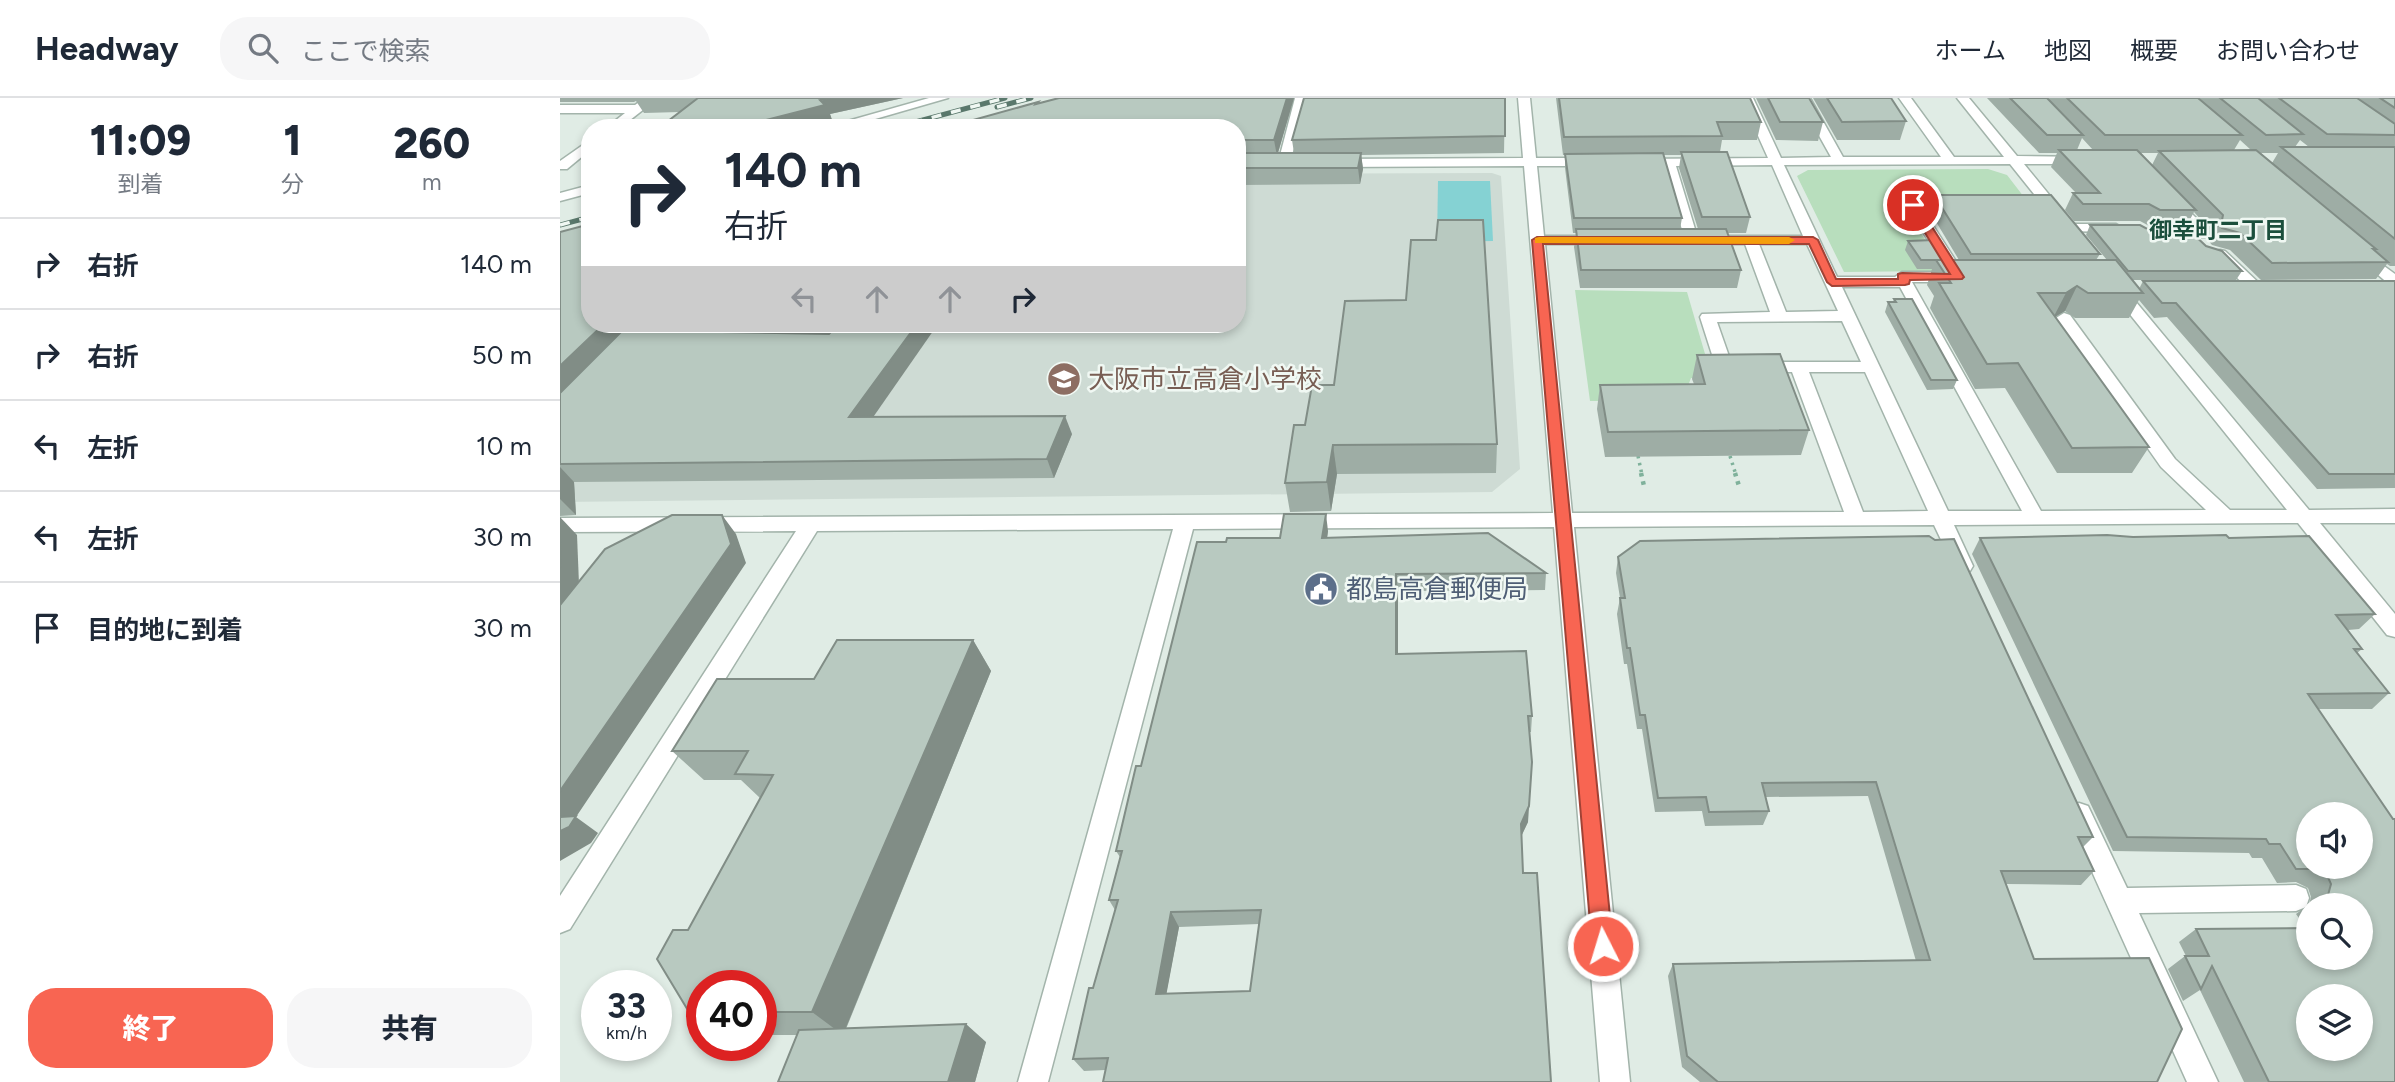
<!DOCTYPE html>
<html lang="ja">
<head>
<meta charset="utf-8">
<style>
  body { margin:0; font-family:Figtree,"Noto Sans JP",sans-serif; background:#f6f6f7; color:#1f2937; height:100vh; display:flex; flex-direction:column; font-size:26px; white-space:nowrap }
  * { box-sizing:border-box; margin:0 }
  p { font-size:23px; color:#747a83 }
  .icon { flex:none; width:38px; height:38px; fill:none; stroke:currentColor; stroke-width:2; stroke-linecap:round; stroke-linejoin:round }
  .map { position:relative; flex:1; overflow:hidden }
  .details { display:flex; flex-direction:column; background:#fff; width:560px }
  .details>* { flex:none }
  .guide { position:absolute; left:21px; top:21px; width:665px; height:214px; border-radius:28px; box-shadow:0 4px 10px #0003; background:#fff; color:#1f2937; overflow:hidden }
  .buttons { position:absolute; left:1736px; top:704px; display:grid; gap:14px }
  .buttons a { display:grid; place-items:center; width:77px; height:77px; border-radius:50%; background:#fff; box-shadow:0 4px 10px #0003; font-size:35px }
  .speed { position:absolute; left:21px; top:872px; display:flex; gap:14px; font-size:35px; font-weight:700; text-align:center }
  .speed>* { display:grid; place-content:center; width:91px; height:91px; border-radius:50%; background:#fff; box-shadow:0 4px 10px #0003; line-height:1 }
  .speed small { font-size:18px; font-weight:400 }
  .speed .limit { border:10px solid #d22; background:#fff; color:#111 }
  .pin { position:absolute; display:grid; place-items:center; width:60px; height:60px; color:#fff; margin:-30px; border:4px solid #fff; border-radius:50%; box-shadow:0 2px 7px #0007 }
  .me { position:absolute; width:77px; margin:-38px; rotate:355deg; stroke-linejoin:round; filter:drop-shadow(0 0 5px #0008) }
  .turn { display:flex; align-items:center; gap:24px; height:147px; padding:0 28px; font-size:32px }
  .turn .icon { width:91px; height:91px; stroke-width:2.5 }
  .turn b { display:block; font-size:49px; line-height:60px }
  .lanes { display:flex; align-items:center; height:66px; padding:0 28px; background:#0003; justify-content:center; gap:35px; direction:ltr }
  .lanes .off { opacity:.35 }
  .eta { display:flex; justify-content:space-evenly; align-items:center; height:119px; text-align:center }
  .eta b { font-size:42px; font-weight:800; line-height:49px }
  .cta { display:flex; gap:14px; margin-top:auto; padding:14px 28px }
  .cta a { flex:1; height:80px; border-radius:28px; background:#f86552; color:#fff; font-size:28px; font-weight:800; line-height:80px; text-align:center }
  .cta a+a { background:#f6f6f7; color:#1f2937 }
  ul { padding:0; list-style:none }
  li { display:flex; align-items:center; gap:21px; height:91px; padding:0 28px; border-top:2px solid #e0e1e3 }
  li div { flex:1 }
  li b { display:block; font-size:26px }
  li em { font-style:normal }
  header { display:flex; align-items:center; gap:42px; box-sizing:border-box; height:98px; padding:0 35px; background:#fff; border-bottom:2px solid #e0e1e3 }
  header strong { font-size:33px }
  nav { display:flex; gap:38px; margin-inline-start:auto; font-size:24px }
  .search { width:490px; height:63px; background:#f6f6f7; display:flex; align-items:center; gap:18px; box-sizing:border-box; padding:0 24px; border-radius:28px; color:#747a83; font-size:26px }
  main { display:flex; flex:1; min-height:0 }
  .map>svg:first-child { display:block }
  .built { fill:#cedbd4 }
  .green { fill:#b8debd }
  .water { fill:#85d2d3 }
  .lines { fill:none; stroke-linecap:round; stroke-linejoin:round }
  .minor-casing { stroke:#a3b4ab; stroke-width:3 }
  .path-far1 { stroke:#7fb19b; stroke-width:3.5; stroke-dasharray:2.5 4.5; stroke-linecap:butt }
  .path { stroke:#7fb19b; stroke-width:4.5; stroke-dasharray:3.5 5; stroke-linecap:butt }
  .minor { fill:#fff; fill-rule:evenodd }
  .rail-casing { stroke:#5a786c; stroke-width:5 }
  .rail { stroke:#f0f8f3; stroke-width:3.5; stroke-dasharray:10; stroke-linecap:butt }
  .wall { fill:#9eada5; fill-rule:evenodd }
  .shaded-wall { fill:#818d86 }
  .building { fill:#b8c9c0; stroke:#818d86; stroke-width:2; fill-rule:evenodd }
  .route { fill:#f86552; stroke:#a14235; stroke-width:2 }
  .slow { fill:#f59e0b }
  .labels { text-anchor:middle; stroke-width:5; stroke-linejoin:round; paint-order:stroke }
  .far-neighbourhood-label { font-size:23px; font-weight:bold; fill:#1b4f3c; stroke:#f0f8f3 }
  .education-label { font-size:26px; fill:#785e54; stroke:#f0f8f3; text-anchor:start }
  .service-label { font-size:26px; fill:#4e5e75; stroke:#f0f8f3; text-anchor:start }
</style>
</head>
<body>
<header>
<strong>Headway</strong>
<div class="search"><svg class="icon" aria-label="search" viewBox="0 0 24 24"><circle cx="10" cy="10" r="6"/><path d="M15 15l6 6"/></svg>ここで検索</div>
<nav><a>ホーム</a><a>地図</a><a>概要</a><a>お問い合わせ</a></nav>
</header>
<main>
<section class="details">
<div class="eta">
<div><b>11:09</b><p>到着</p></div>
<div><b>1</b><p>分</p></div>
<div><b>260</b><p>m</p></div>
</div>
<ul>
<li><svg class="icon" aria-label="right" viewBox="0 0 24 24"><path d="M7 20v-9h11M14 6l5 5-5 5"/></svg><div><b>右折</b></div><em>140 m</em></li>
<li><svg class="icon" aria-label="right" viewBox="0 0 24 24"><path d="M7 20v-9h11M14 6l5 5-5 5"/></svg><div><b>右折</b></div><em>50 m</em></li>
<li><svg class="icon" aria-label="left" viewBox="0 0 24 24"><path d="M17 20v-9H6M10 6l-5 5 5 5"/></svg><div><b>左折</b></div><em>10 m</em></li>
<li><svg class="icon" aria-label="left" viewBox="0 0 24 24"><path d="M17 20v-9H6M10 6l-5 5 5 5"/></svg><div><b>左折</b></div><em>30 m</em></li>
<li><svg class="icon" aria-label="arrive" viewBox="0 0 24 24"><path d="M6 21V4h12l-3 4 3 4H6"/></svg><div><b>目的地に到着</b></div><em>30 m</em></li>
</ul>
<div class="cta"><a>終了</a><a>共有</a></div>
</section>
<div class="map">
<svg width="1835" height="984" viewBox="0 0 1835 984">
  <rect width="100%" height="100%" fill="#e0ece5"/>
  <path class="built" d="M932 75 941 78 960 371 932 394 0 404V337L105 226H677V76Z"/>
  <g class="green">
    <path d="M1428 71 1447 77 1474 112 1345 111 1382 167 1374 173 1284 174 1237 78 1248 72Z"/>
    <path d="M1015 192 1127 194 1152 280H1131L1122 303H1030Z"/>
  </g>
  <path class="water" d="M878 83H930L933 143 877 144Z"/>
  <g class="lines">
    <g class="minor-casing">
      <g id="minor">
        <path d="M85 0H98L60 30H46L65 15H0V7H75Z"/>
        <path d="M369 0H388L284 30H263Z"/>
        <path d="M735 0H747L730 65 724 69 718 65Z"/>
        <path d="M958 0H970L976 60H1032L1038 64 1032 68H977L984 138H1042L1049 142 1042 146H985L1012 415 1284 414 1232 274H1164L1156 269 1140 219 1142 216 1210 214 1185 146H1144L1138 143 1131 146 1126 145 1103 68 1073 67V61L1208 60 1181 0H1193L1221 60 1271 59 1238 0H1250L1283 59H1381L1339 0H1351L1394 59H1444L1397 0H1409L1457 58 1527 59 1528 62 1522 66H1464L1504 115V121H1494L1450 66 1224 67 1277 179H1335L1342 174H1388L1346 107 1348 104H1358L1406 179 1398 184H1352L1481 413 1646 412 1601 369 1496 220 1504 215 1510 217 1615 361 1670 412H1727L1548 189 1551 186H1561L1749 412 1835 411V425H1760L1835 516V539L1827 537 1738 425 1394 427 1413 468 1410 473 1403 475 1396 473 1374 427 1014 429 1070 984H1040L994 429 633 431 488 984H458L613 431 257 433 10 831 0 835V798L236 433 0 434V420L993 415 964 68 774 69 768 65 774 61 963 60ZM1212 67 1243 138H1144L1138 141 1116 68ZM1199 146H1247L1278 213 1226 214ZM1282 189H1340L1462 413H1388ZM1282 223 1301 264H1171L1157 224ZM1249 274H1305L1368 413 1303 414Z"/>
        <path d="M30 42V52L7 71H0V63Z"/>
        <path d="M30 87V95L0 103V95Z"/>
        <path d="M1617 101 1623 103 1624 108 1649 133V139H1601V133L1632 132 1607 106Z"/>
        <path d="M1509 126H1556L1563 130 1556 134 1504 133V127Z"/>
        <path d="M1660 152 1665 153 1700 186 1703 189 1700 192H1690L1655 159 1653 156 1655 153Z"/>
        <path d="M1802 152 1835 176V189L1830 187 1797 159 1795 156Z"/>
        <path d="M1519 705 1528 708 1567 790 1736 787 1746 791 1749 800 1746 809 1736 813 1579 815 1658 984H1627L1506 716 1510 708Z"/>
      </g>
    </g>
    <g class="path-far1">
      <path d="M1078 358 1082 377"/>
      <path d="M1170 358 1176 377"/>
    </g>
    <g class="path">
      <path d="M1081 375 1084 388"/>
      <path d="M1175 375 1179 388"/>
    </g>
    <use href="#minor" class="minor"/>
    <g class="rail-casing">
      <g id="rail">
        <path d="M437 9 471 0"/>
        <path d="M333 30 445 0"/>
        <path d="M0 127 30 119"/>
      </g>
    </g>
    <use href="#rail" class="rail"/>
  </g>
  <g class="wall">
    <path d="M0 0H343L270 16 272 22 120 14 84 15 76 3 74 4H0Z"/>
    <path d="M499 0H734L718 55H734L732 42 945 0 944 55 801 57 803 71 800 86 677 87V30L388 29 478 4V6Z"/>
    <path d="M996 0H1190L1201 24 1197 42H1162L1160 54 1190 119 1186 135H1168L1181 172 1177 190H1020L1014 149 1016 135H1013L1005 70V57H1003ZM1103 57H1121L1119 70 1138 131H1120L1122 120Z"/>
    <path d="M1196 0H1249L1263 24 1258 43 1216 42Z"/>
    <path d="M1253 0H1331L1346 23 1340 42H1277Z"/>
    <path d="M1427 0H1835V168H1830L1827 166 1816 181 1701 182 1670 152 1652 147 1647 141 1651 133 1634 114 1626 129H1591L1580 123H1514L1505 112 1513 95H1516L1491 69 1497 55H1479ZM1522 40 1533 52H1517ZM1680 42 1691 52H1674ZM1740 42 1749 49H1735ZM1581 55H1598L1592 67ZM1701 55H1718L1712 65Z"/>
    <path d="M1374 97 1540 156 1536 162H1547L1526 137 1530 127 1591 133 1646 148 1682 173 1676 182H1573L1579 191 1583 183H1835V390L1757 391 1607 219 1594 220 1579 202 1569 220H1515L1505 213 1495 219 1589 349 1572 375H1497L1445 290 1415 291 1370 210 1374 198 1367 187 1372 171H1357L1345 152 1348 143 1387 162H1399L1369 112Z"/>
    <path d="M0 134 30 226H186L178 235 313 319 512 336 494 380 14 384 16 417 0 418Z"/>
    <path d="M1334 201 1397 282 1393 291 1367 292 1325 214 1328 204H1333Z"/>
    <path d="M1137 257 1249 332 1241 357 1045 359 1037 311 1040 287 1134 286 1132 281Z"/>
    <path d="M745 327 937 346 936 375 777 376 771 413 730 414 725 385Z"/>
    <path d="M768 433 767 439 986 475 985 492 838 493V556L972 618 971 634H970L968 724 961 738 963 775 545 972 524 973 513 961 555 812 549 802 560 759 556 753 581 668 666 444 720 440ZM699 826 690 893 606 896 619 829Z"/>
    <path d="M1573 439 1669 440 1815 516 1799 531 1788 532 1802 551 1797 555 1829 595 1812 611H1758L1833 721 1835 984H1684L1640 892 1623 903 1608 871 1625 858H1626L1619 844 1636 831 1746 830 1736 816 1748 807V859L1801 807H1749L1751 799 1748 790 1736 784 1717 785 1702 760H1692L1689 755 1553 753 1412 456 1420 440Z"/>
    <path d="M1058 459 1533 739 1523 749 1534 773 1521 787 1446 786 1474 861 1597 984H1140L1122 969 1108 878 1113 866 1356 863 1308 698 1206 699 1209 713 1203 727 1145 728 1142 713 1095 714 1082 631H1077L1067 566H1064L1057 516 1060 500 1056 475Z"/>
    <path d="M413 542 431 573 286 931 426 944 415 984H218L237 937H201V887H142V922L129 914 128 832 200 700 181 682H144L112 653 254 581Z"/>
  </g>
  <g class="shaded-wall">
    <path d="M270 0H343L270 16 272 22 241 30H174Z"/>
    <path d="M727 0H734L717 58 714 42Z"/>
    <path d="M801 55 803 71 800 86 798 70Z"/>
    <path d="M1517 188 1505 213 1493 220 1506 195Z"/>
    <path d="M44 226H76L0 301V268Z"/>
    <path d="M158 226H186L173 241 154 231Z"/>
    <path d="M357 226H378L300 338 289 319Z"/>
    <path d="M505 318 512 336 494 380 487 361Z"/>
    <path d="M773 347 777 376 771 413 767 384Z"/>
    <path d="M0 369 14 384 16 417 0 401Z"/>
    <path d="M766 416 768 433 765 457 762 440Z"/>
    <path d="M162 417 176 436 186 465 16 719 38 735 31 745 0 763V693Z"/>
    <path d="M0 419 17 437 19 486 0 510Z"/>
    <path d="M836 476 838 493V573L836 556Z"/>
    <path d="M413 542 431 573 283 937 252 914Z"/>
    <path d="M969 708 968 724 960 741 961 726Z"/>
    <path d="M611 814 619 829 604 909 596 896Z"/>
    <path d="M406 926 426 944 415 984H388Z"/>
  </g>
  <g class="building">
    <path d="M138 0H270L260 2 265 7 174 30H99Z"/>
    <path d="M499 0H727L714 42H677V30H378L388 29 478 4 476 6Z"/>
    <path d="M744 0H945V38L732 42Z"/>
    <path d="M999 0H1190L1201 24H1157L1162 38 1004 39Z"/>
    <path d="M1208 0H1249L1263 24H1220Z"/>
    <path d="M1267 0H1331L1346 23 1282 24Z"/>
    <path d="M1450 0H1487L1523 37H1487Z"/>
    <path d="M1507 0H1638L1682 37H1545Z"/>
    <path d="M1660 0H1698L1743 36 1706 37Z"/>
    <path d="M1719 0H1797L1835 26V37L1767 36Z"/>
    <path d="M1820 0H1835V10Z"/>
    <path d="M1721 49H1835V141Z"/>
    <path d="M1499 52H1577L1636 112H1600L1589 106H1523L1513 95H1540Z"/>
    <path d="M1696 52 1816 151H1813L1828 164 1712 165 1680 135 1662 130 1656 124 1662 122 1663 117 1599 53Z"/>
    <path d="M1121 54H1167L1190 119H1142Z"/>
    <path d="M677 55H801L798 70H677Z"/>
    <path d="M1103 55 1122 120H1014L1005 56Z"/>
    <path d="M1374 97H1491L1540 156H1411Z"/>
    <path d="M878 122H923L937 346 773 347 767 384 725 385 734 327H745L752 287H774L785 203 846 202 851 142H876Z"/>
    <path d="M30 126V226H44L0 268V134Z"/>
    <path d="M1530 127H1580L1591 133H1630L1646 148 1662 153 1682 173H1568Z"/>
    <path d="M1016 131H1166L1181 172H1021Z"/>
    <path d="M1374 142 1387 162H1361L1348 143Z"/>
    <path d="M1376 162H1556L1583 195H1528L1517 188 1506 195H1478L1589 349 1512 350 1458 265 1427 266 1379 185H1391Z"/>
    <path d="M1583 183H1835V376H1769L1616 205H1602Z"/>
    <path d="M1334 201H1352L1397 282H1371L1328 204H1336Z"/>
    <path d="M69 226H158L154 231H167L164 234 269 236 278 226H357L289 319 505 318 487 361 0 366V295Z"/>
    <path d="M1220 256 1249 332 1048 334 1040 287 1145 286 1137 257Z"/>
    <path d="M724 416H766L762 440 928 435 986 475 836 476V556L966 553 972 618H968L972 664 969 708 961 726 963 775H977L991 984H543L548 960 513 961 529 890H533L558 802H549L562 753H556L576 668H581L637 444H666L667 440H720ZM701 812 690 893 596 896 611 814Z"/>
    <path d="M112 417H162L171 446 0 693V507L45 451Z"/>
    <path d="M1547 437 1573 439 1666 437 1669 440 1749 438 1815 516 1776 517 1802 551H1794L1829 595 1748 596 1833 721H1835V984H1709L1652 868 1641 891 1625 858H1649L1636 831 1748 830V859H1801V807H1758L1755 802 1768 797 1771 786 1767 777 1755 771H1736L1720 746H1709L1706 741 1567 739 1420 440ZM1748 716H1801V768H1748ZM1748 898H1801V950H1748Z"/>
    <path d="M1369 438 1375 442 1394 441 1533 739H1518L1534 773H1441L1474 861 1589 860 1622 931 1597 984H1158L1127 958 1113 866 1370 862 1316 684 1202 685 1209 713 1149 714 1146 699 1098 700 1085 617H1080L1070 550H1067L1060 500H1065L1058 459 1080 443Z"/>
    <path d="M0 440 1 468 0 469Z"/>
    <path d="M277 542H413L252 914H201V887H142V914H129L97 861 113 832H128L213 677 175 676 188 653H112L157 581H254Z"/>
    <path d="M16 718 9 729 0 733V719Z"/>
    <path d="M406 926 388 984H218L239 932Z"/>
  </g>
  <path class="route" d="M1353 103 1358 107 1404 179 1402 181 1350 182 1349 186 1345 187 1272 188 1267 184 1249 146H983L1053 848 1050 856 1043 859 1035 856 1032 848 972 142 977 139H1253L1258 142 1276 181H1338V176L1342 175 1390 176 1348 107Z"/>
  <path class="slow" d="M979 139H1229L1235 142 1229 146 975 145V140Z"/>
  <defs>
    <g id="school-disc" transform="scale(1.75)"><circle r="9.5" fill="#8d6e63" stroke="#f0f8f3"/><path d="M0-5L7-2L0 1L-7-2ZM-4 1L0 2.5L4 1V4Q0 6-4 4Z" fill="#fff"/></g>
    <g id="civic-disc" transform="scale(1.75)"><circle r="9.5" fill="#5c6f8a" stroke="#f0f8f3"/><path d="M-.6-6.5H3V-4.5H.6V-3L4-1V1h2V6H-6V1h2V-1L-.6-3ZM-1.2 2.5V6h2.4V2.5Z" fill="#fff"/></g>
  </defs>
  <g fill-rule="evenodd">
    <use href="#school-disc" x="504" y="281"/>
    <use href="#civic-disc" x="761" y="491"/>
  </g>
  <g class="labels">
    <g class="far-neighbourhood-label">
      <text x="1658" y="140">御幸町二丁目</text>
    </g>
    <g class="education-label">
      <text x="528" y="290">大阪市立高倉小学校</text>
    </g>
    <g class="service-label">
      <text x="786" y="500">都島高倉郵便局</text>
    </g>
  </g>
</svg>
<div class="buttons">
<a><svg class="icon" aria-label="sound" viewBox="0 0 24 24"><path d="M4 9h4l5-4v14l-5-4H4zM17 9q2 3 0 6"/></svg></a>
<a><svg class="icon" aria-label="search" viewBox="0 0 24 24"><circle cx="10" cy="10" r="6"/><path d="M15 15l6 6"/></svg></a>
<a><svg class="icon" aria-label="layers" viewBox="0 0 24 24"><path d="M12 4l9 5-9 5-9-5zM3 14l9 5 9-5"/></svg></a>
</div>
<div class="speed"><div>33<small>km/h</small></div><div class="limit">40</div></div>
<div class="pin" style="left:1353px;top:107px;background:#d93025"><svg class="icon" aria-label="arrive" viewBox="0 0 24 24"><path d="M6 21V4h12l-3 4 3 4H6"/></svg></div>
<svg class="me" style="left:1043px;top:848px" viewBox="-20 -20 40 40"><circle r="17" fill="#f86552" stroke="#fff" stroke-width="3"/><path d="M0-11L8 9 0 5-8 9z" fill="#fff"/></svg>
<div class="guide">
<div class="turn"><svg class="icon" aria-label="right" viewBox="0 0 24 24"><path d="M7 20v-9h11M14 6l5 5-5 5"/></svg><div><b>140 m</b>右折</div></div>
<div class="lanes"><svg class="icon off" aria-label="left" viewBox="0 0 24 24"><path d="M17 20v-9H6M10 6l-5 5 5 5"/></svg><svg class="icon off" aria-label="ahead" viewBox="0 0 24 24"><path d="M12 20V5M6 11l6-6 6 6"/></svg><svg class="icon off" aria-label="ahead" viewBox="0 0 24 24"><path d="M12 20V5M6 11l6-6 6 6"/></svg><svg class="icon" aria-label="right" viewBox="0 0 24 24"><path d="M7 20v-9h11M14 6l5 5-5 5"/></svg></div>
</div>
</div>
</main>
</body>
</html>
